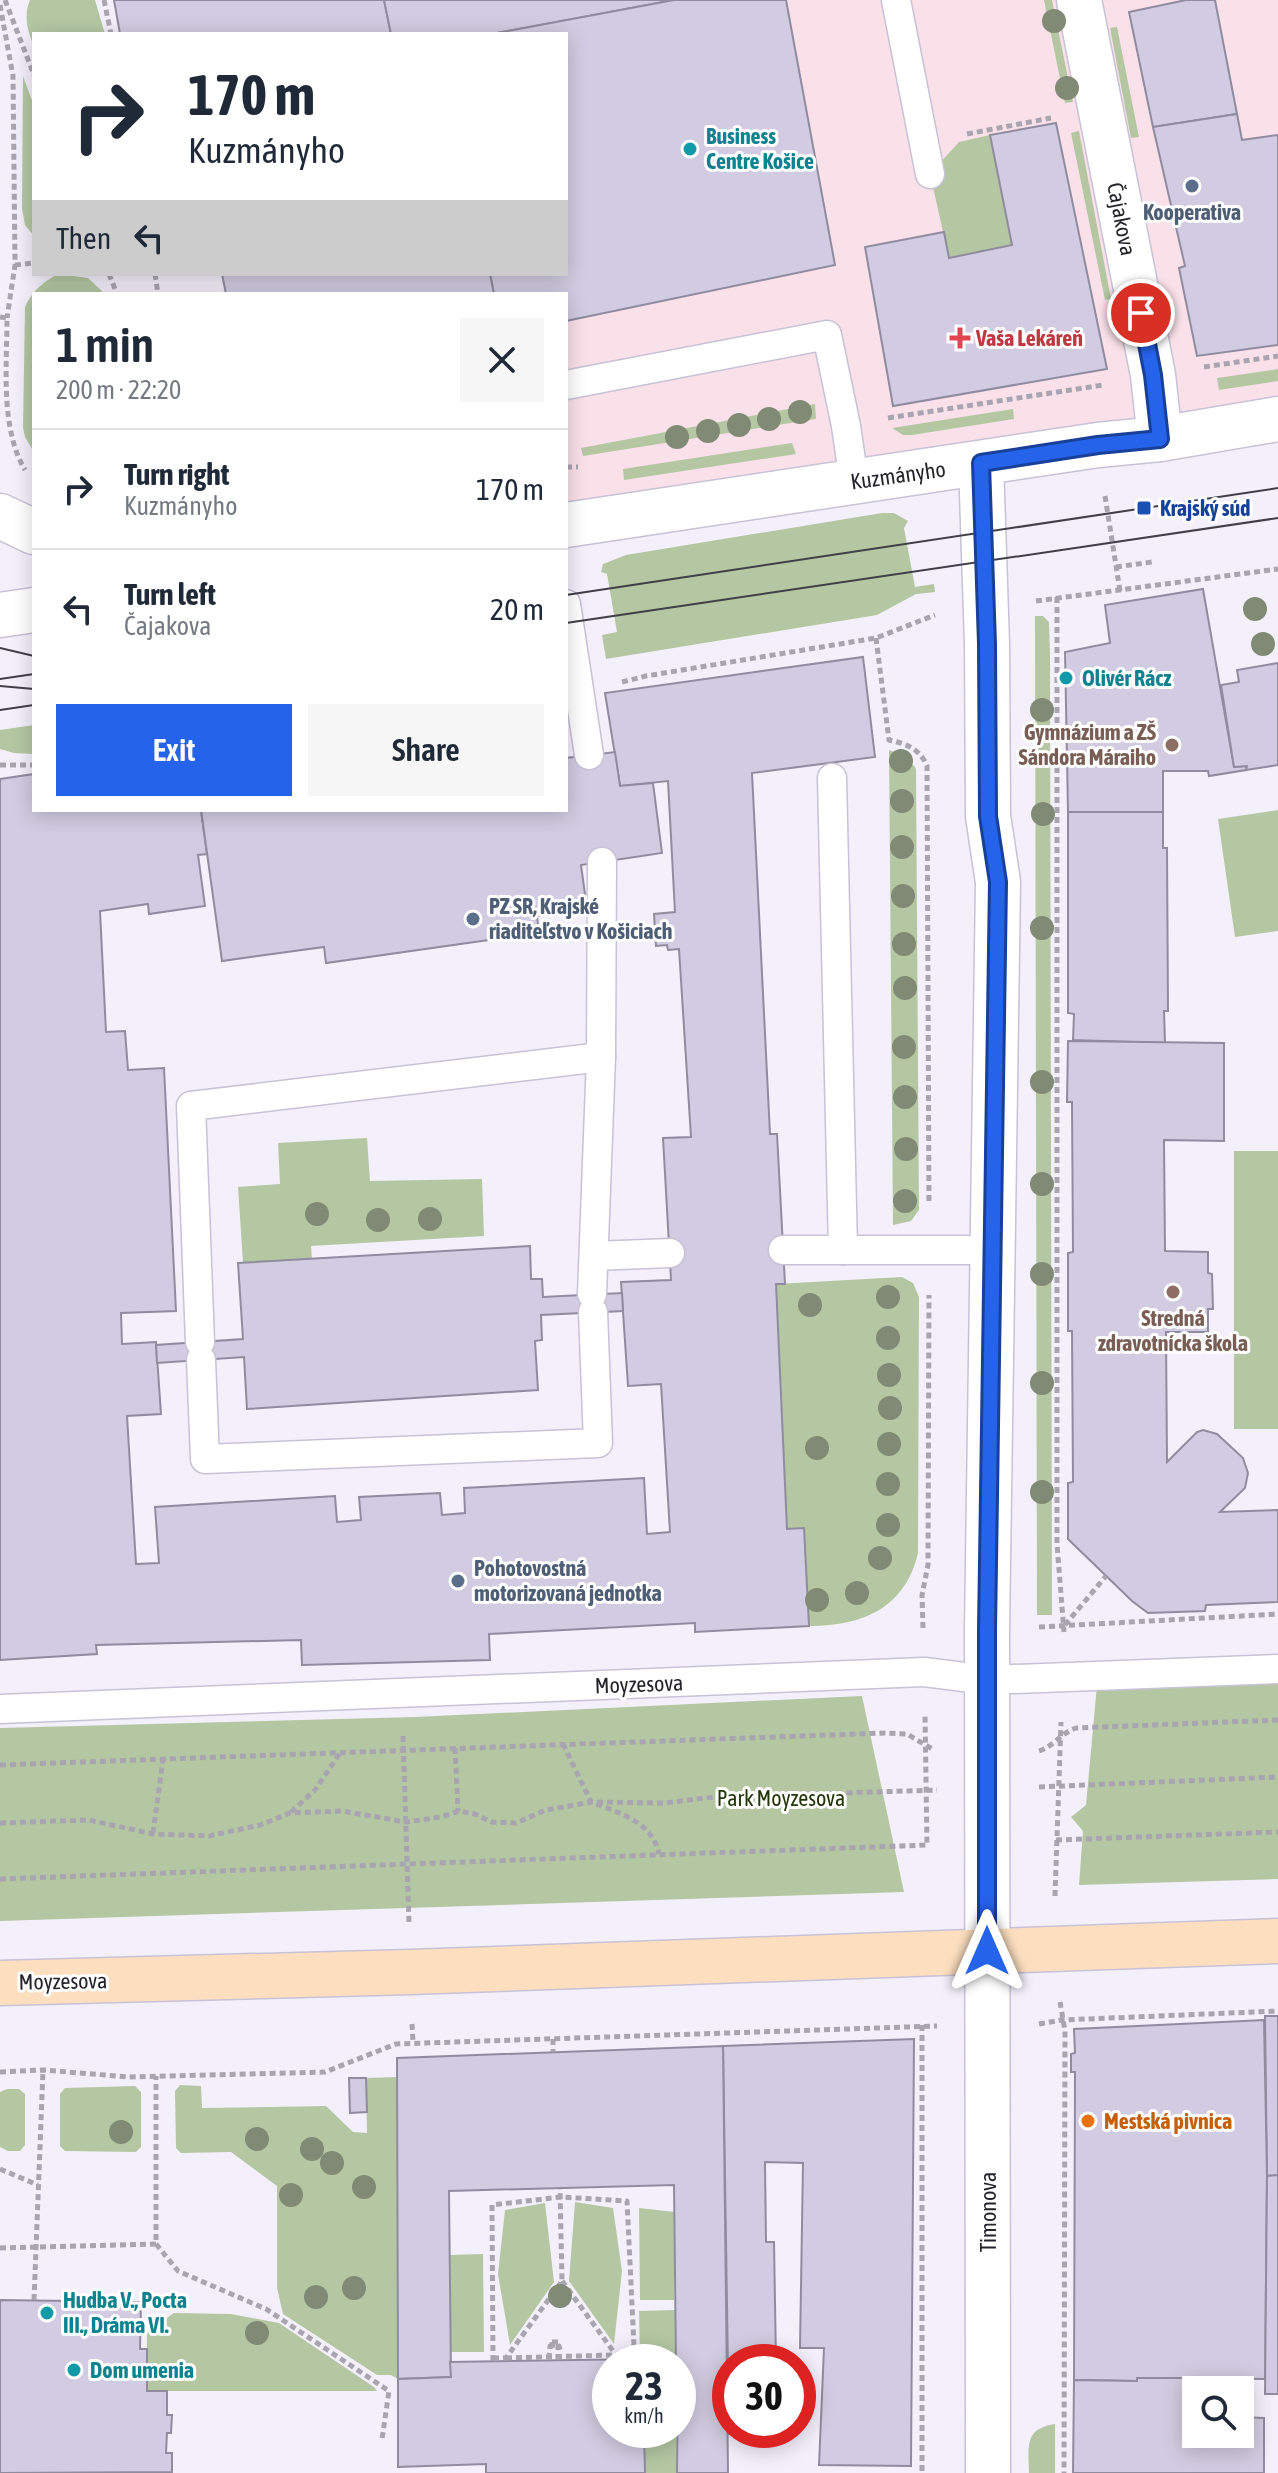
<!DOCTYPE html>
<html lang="en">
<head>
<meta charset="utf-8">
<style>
  body { margin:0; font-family:"Asap Condensed",sans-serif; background:#f6f6f7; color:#1f2937; height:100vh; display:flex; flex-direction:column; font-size:30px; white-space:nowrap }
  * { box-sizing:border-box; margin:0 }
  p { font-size:26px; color:#747a83 }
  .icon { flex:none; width:44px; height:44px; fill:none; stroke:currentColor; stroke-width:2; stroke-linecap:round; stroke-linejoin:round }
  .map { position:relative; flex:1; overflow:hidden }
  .drawer { position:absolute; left:32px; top:292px; width:536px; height:520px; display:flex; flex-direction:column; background:#fff; border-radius:0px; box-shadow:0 4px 20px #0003 }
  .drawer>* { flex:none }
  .guide { position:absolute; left:32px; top:32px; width:536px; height:244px; border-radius:0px; box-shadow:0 4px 20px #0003; background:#fff; color:#1f2937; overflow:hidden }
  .controls { position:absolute; left:1182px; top:2376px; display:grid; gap:16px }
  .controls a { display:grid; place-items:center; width:72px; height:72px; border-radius:0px; background:#fff; box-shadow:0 4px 20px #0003; font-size:40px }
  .speed { position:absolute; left:592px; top:2344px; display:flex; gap:16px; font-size:40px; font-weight:700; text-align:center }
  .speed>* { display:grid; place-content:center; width:104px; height:104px; border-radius:50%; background:#fff; box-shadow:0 4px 20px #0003; line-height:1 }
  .speed small { font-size:20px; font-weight:400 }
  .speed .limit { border:12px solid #d22; background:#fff; color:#111 }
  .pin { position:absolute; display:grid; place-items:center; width:68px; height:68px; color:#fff; margin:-34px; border:4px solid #fff; border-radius:50%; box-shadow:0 2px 8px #0007 }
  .me { position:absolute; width:88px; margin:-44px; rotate:0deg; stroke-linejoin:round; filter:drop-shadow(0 0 6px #0008) }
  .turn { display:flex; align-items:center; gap:28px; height:168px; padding:0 24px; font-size:36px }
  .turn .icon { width:104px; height:104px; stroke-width:2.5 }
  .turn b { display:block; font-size:56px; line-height:68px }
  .then { display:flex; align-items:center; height:76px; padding:0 24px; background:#0003; gap:16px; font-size:30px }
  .round { display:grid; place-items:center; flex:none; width:84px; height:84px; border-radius:0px; background:#f6f6f7 }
  .summary { display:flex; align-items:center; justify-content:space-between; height:136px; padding:0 24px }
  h1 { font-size:48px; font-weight:600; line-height:60px }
  .primary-button { display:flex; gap:16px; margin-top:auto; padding:16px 24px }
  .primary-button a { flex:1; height:92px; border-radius:0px; background:#2563eb; color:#fff; font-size:32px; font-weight:600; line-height:92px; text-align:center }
  .primary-button a+a { background:#f6f6f7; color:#1f2937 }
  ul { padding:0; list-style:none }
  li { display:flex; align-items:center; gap:24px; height:120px; padding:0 24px; border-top:2px solid #e0e1e3 }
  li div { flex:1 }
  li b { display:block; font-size:30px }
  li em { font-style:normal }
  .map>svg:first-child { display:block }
  .commercial { fill:#fae0e9 }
  .green { fill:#b4c7a2 }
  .building { fill:#d1cce1; stroke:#908c9f; stroke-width:2 }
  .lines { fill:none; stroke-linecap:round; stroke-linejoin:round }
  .lane-casing { stroke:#c7c2d6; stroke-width:31 }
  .street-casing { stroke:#c7c2d6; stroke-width:47 }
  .secondary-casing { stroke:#c7c2d6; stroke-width:47 }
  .path { stroke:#a8a5b0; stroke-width:5; stroke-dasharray:6 4; stroke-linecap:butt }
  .lane { stroke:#fff; stroke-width:28 }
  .street { stroke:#fff; stroke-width:44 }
  .secondary { stroke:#fddfc0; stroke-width:44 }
  .tram { stroke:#413f48; stroke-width:2 }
  .path-bridge { stroke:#a8a5b0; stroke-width:5; stroke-dasharray:6 4; stroke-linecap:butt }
  .tree { fill:#808a75 }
  .route-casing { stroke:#184099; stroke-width:20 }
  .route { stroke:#2563eb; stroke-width:14 }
  .culture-dot { fill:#0f9aa8; stroke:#fff; stroke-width:3 }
  .service-dot { fill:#5c6f8a; stroke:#fff; stroke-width:3 }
  .health-dot { fill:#e0444e; stroke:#fff; stroke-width:3 }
  .transit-dot { fill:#1a4fb4; stroke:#fff; stroke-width:3 }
  .education-dot { fill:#8d6e63; stroke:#fff; stroke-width:3 }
  .food-dot { fill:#e8710a; stroke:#fff; stroke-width:3 }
  .labels { text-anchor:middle; stroke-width:6; stroke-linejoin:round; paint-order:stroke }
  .culture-label { font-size:22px; font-weight:bold; fill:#0d838f; stroke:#fff; text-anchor:start }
  .service-label { font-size:22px; font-weight:bold; fill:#4e5e75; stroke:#fff; text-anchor:start }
  .street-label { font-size:22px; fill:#25232b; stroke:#fff }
  .health-label { font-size:22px; font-weight:bold; fill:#be3a42; stroke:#fff; text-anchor:start }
  .transit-label { font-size:22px; font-weight:bold; fill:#164399; stroke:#fff; text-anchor:start }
  .education-label { font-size:22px; font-weight:bold; fill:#785e54; stroke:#fff; text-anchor:end }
  .park-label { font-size:22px; fill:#223607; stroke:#fff }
  .food-label { font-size:22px; font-weight:bold; fill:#c56008; stroke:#fff; text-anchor:start }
</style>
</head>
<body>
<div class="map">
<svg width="1278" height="2473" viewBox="0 0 1278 2473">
  <rect width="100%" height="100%" fill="#f3f0fc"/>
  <path class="commercial" d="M114 0H1278V417L566 525V294H226L222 274H566V34H120Z"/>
  <g class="green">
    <path d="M30 0H95L105 34H34V47C28 31 23 17 30 0Z"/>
    <path d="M1044 0H1052L1073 102 1065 103Z"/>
    <path d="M1117 27 1139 137 1131 138 1110 28Z"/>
    <path d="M23 76 34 106V236L25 225 22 209Z"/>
    <path d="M1079 131 1111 299 1105 300 1071 133Z"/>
    <path d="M990 135 1012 245 949 258 930 174 959 142Z"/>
    <path d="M58 274 88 278 105 294H34V452L25 437 23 428 25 307C33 290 42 283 58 274Z"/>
    <path d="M1278 369V381L1219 390 1217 378Z"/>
    <path d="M815 404 816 419 583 456 581 448Z"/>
    <path d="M1013 409 1014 419 912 435H903L892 428Z"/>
    <path d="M792 443 796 454 624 480 623 469Z"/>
    <path d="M882 513H894L908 521 904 528 915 587 934 584 935 592 916 594 877 615 606 659 602 635 617 632 607 574 601 572 603 564 626 555Z"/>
    <path d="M1035 616H1043L1049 622 1050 653 1052 1615H1037Z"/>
    <path d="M34 725V754L14 753 0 749V730Z"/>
    <path d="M889 750 908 757 916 769 919 1210 911 1221 893 1225Z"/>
    <path d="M1278 810V931L1235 937 1218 819Z"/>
    <path d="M367 1138 370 1181 482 1179 484 1236 311 1246 312 1259 243 1263 238 1187 280 1184 278 1143Z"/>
    <rect x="1234" y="1151" width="44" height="278"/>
    <path d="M902 1277 913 1283 919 1297 918 1553C905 1608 863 1626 809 1626L804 1529H787L776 1284Z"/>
    <path d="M1278 1679V1879L1079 1885 1083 1831 1071 1817 1086 1805 1097 1685Z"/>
    <path d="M862 1696 904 1892 0 1921V1728L415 1717Z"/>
    <path d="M397 2077 398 2379 391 2375H377L283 2314 277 2288V2186L231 2152 181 2153 176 2148 175 2091 180 2085 201 2086 202 2108 326 2106 353 2132 367 2133 366 2078Z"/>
    <path d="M135 2086 141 2092V2147L136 2152 65 2151 60 2146V2094L65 2088Z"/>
    <path d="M7 2089H19L25 2094V2145L20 2151H8L0 2147V2092Z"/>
    <path d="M575 2202 613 2208 622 2271 614 2344 569 2281Z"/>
    <path d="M545 2203 554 2282 510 2345 498 2274 505 2210Z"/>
    <path d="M639 2208 675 2212 674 2300H640Z"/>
    <path d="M483 2254 484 2352H451L450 2255Z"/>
    <path d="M675 2310 676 2362H643L640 2359 639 2311Z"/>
    <path d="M174 2313 231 2314 279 2323 374 2387 377 2391H147V2332Z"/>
    <path d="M1055 2424V2473H1029C1029 2447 1023 2429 1055 2424Z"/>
    <path d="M644 2430H676L677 2473H645Z"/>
  </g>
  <g class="building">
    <path d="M114 0H384L391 34H120Z"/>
    <path d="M384 0H674L492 34H391Z"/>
    <path d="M674 0H786L835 265 566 321V294H494L490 274H566V34H492Z"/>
    <path d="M1186 0H1215L1237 114 1153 127 1129 12Z"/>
    <path d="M1237 114 1242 140 1278 135V345L1197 356 1179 268 1185 266 1153 127Z"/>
    <path d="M1056 123 1107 369 893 406 865 247 944 232 949 258 1012 245 990 135Z"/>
    <path d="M222 274H490L494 294H226Z"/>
    <path d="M1203 589 1234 767 1247 766 1246 770 1209 776 1208 771H1163V812H1068L1065 652 1110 643 1105 605Z"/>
    <path d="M863 657 875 757 752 773 770 1134H777L785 1284H776L787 1529 804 1528 809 1626 695 1632V1623L489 1634 490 1660 302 1665 301 1640 96 1645 97 1654 0 1660V779L34 774V810H201L207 854 198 855 205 906 149 914 148 904 100 911 106 1032 125 1031 128 1070 164 1068 176 1311 121 1313 122 1344 156 1342 161 1414 127 1416 136 1564 159 1563 155 1507 335 1496 337 1522 361 1520 359 1497 440 1493 442 1515 465 1513 464 1488 644 1478 647 1534 670 1532 661 1384 628 1386 621 1282 671 1280 663 1138 691 1137 679 949 668 950 667 945 656 946 654 914 675 912 668 781 620 786 605 693Z"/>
    <path d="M1278 663V765L1246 770 1247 766 1234 767 1221 685 1239 682 1237 670Z"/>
    <path d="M615 752 620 786 653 783 662 853 581 865 587 909 537 916 539 933 326 963 324 947 222 961 201 810H566V758Z"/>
    <path d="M1068 812H1163V848H1167L1168 1011H1164L1165 1043 1073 1040 1074 1014 1068 1013Z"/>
    <path d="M1068 1041 1224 1043V1141L1164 1140 1165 1251 1208 1252V1273L1212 1274 1213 1309H1208V1332H1166L1167 1462 1197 1432 1203 1430 1217 1434 1243 1458 1248 1473 1245 1488 1220 1512 1278 1510V1602L1206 1605 1205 1611 1148 1613 1132 1601 1068 1539V1483L1073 1482 1072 1331H1068V1253L1073 1252 1072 1102H1067Z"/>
    <path d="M530 1246 531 1279H542L543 1297 622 1293 623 1311 541 1315 542 1340 535 1341 538 1390 247 1409 244 1357 157 1363 156 1345 243 1339 238 1263Z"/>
    <path d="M1265 2016H1278V2175L1267 2176Z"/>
    <path d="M1264 2020 1267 2176 1265 2379 1137 2378V2381L1074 2380 1075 2072H1071V2054L1075 2053 1074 2029Z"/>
    <path d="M914 2039 911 2466 819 2465 824 2348H800L803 2163 765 2162 766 2242H774L776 2362H730V2430H776V2437L729 2434 723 2046Z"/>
    <path d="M723 2046 728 2473H677L678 2362H676L674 2185 449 2191 451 2377 398 2379 397 2058Z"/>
    <path d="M349 2078H366L367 2112 350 2113Z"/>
    <path d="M1278 2175V2394H1265L1267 2176Z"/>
    <path d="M0 2300 141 2302 140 2349H147V2391H167V2415H172L171 2433H167L166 2453H172V2472L0 2473Z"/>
    <path d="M643 2359V2362H610V2430H644L645 2473H486V2464L398 2467V2379L451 2377 450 2362Z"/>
    <path d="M1137 2378H1220V2390H1196V2434H1240V2417L1264 2418V2473H1073L1074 2380 1137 2381Z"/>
  </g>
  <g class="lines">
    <g class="lane-casing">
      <g id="lane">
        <path d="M896 0 930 174"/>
        <path d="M566 385 827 335 846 426 854 481"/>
        <path d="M566 604 589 755"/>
        <path d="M832 778 843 1250"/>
        <path d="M783 1250H994"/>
        <path d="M594 1256 670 1253"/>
        <path d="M592 1294 601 1057"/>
        <path d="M200 1342 191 1106 601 1057 602 862"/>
        <path d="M201 1360 205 1459 598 1443 593 1312"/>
        <path d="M0 1709 924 1672 988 1680 1278 1669"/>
      </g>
    </g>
    <g class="street-casing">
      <g id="street">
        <path d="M1079 0 1153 375 1160 439"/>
        <path d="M981 463 987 644 988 816 998 882 987 1630 988 2473"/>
        <path d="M0 516 34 532"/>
        <path d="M566 525 1098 445 1160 439 1278 419"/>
        <path d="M0 615 34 610"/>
      </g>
    </g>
    <g class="secondary-casing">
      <path id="secondary" d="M0 1983 410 1972 1278 1941"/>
    </g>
    <g class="path">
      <path d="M5 0 34 75"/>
      <path d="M104 0 111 34"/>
      <path d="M0 5 13 76 15 265 7 318"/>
      <path d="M967 134 1051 118"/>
      <path d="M15 265 34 263"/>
      <path d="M109 274 117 294"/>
      <path d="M155 274 158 294"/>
      <path d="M0 317 7 318C7 366 0 428 25 470"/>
      <path d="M1204 367 1278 356"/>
      <path d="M888 418 1103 385"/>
      <path d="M566 467H578"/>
      <path d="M1105 496 1120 591"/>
      <path d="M1116 567 1152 562"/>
      <path d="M1057 597V1544L1064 1632"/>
      <path d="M1036 601 1278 569"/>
      <path d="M876 638 889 740C907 744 920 749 927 766L929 1205"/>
      <path d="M622 682 646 676 876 638 935 615"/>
      <path d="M0 765H34"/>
      <path d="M1065 1625 1106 1576"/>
      <path d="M1039 1627 1278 1614"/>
      <path d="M923 1628 922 1595 928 1565 929 1295"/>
      <path d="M403 1736 409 1922"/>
      <path d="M563 1744 591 1802C619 1813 652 1821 659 1854"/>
      <path d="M455 1748 458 1811"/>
      <path d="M1039 1751C1054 1746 1061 1733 1076 1728L1278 1720"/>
      <path d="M0 1765 885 1733 907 1734 934 1750"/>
      <path d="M1039 1787 1278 1777"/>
      <path d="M291 1812 315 1790 340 1753"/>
      <path d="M0 1823 89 1820 153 1834 209 1836 260 1825 290 1813 342 1811 406 1822 441 1817 459 1811 475 1814 491 1822 516 1823 546 1810 591 1802 664 1803 714 1797 937 1790"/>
      <path d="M153 1833 163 1759"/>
      <path d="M1056 1840 1278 1832"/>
      <path d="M0 1879 927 1845 925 1714"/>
      <path d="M1055 1896 1061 1722"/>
      <path d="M1060 2002 1065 2031 1064 2473"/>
      <path d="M412 2024 413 2043"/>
      <path d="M1039 2024 1062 2020 1278 2011"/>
      <path d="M922 2025V2473"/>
      <path d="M553 2039V2052"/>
      <path d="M0 2072 43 2070 129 2077 325 2072 396 2044 937 2026"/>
      <path d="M0 2169 38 2185"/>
      <path d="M156 2244 178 2271 266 2309 389 2391 382 2439"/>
      <path d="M0 2248 156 2244V2076"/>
      <path d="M562 2281 616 2355 634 2346"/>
      <path d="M34 2300 43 2070"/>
      <path d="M552 2342H558"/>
      <path d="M493 2358H506L562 2281 560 2189"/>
      <path d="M506 2358 615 2355"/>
      <path d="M549 2359 550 2346H559L561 2353"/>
      <path d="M493 2361 492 2205 561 2197 627 2201 634 2346 638 2359"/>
    </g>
    <use href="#lane" class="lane"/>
    <use href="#street" class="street"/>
    <use href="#secondary" class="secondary"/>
    <g class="tram">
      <path d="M566 595 1278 488"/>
      <path d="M566 623 1278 518"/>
      <path d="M0 648 34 656"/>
      <path d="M0 679 34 674"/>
      <path d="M0 686 34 689"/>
      <path d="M0 710 34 705"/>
    </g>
    <g class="path-bridge">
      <path d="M552 2342 553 2349"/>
      <path d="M558 2360V2342"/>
    </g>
  </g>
  <g class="tree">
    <circle cx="1054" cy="21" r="12"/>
    <circle cx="1067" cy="88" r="12"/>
    <circle cx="800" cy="412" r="12"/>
    <circle cx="769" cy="419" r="12"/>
    <circle cx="739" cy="425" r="12"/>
    <circle cx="708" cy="431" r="12"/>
    <circle cx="677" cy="437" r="12"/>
    <circle cx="1255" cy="609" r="12"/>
    <circle cx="1263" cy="644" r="12"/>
    <circle cx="1042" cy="710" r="12"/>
    <circle cx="901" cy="761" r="12"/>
    <circle cx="902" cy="801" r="12"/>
    <circle cx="1043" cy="814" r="12"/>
    <circle cx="902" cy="847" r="12"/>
    <circle cx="903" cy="896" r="12"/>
    <circle cx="1042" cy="928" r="12"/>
    <circle cx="904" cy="944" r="12"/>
    <circle cx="905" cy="988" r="12"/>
    <circle cx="904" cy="1047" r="12"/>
    <circle cx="1042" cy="1082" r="12"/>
    <circle cx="905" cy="1097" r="12"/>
    <circle cx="906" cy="1149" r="12"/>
    <circle cx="1042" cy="1184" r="12"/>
    <circle cx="905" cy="1201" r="12"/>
    <circle cx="317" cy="1214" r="12"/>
    <circle cx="430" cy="1219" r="12"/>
    <circle cx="378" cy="1220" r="12"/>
    <circle cx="1042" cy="1274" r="12"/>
    <circle cx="888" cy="1297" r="12"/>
    <circle cx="810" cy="1305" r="12"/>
    <circle cx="888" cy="1338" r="12"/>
    <circle cx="889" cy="1375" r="12"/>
    <circle cx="1042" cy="1383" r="12"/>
    <circle cx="890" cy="1408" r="12"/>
    <circle cx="889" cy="1444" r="12"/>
    <circle cx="817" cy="1448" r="12"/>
    <circle cx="888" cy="1484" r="12"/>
    <circle cx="1042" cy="1492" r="12"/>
    <circle cx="888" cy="1525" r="12"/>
    <circle cx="880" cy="1558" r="12"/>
    <circle cx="857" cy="1593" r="12"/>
    <circle cx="817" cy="1600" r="12"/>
    <circle cx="121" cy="2132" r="12"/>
    <circle cx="257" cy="2139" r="12"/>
    <circle cx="312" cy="2149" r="12"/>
    <circle cx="332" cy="2163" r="12"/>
    <circle cx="364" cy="2187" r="12"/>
    <circle cx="291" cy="2195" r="12"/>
    <circle cx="354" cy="2288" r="12"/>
    <circle cx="560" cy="2296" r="12"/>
    <circle cx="316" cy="2297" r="12"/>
    <circle cx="257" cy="2333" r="12"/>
  </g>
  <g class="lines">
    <g class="route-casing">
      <path id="route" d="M987 1951V1630L998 882 988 816 987 644 981 463 1098 445 1160 439 1153 375 1141 313"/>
    </g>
    <use href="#route" class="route"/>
  </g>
  <g class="culture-dot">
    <circle cx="690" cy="149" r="8"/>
    <circle cx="1066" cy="678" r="8"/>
    <circle cx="47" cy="2313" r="8"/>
    <circle cx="74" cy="2370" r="8"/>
  </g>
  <g class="service-dot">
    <circle cx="1192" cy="186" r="8"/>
    <circle cx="473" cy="919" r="8"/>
    <circle cx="458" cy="1581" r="8"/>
  </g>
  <path class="health-dot" d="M956 326h8v8h8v8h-8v8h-8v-8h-8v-8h8z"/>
  <rect class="transit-dot" x="1136" y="500" width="16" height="16" rx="4"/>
  <g class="education-dot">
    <circle cx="1172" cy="745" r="8"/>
    <circle cx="1173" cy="1292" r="8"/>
  </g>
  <circle class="food-dot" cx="1088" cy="2121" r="8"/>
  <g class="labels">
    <g class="culture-label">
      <text x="706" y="144">Business<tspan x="706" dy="25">Centre Košice</tspan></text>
      <text x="1082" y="686">Olivér Rácz</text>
      <text x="63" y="2308">Hudba V., Pocta<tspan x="63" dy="25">III., Dráma VI.</tspan></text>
      <text x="90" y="2378">Dom umenia</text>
    </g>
    <g class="service-label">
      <text x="1192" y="220" text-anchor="middle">Kooperativa</text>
      <text x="489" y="914">PZ SR, Krajské<tspan x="489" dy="25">riaditeľstvo v Košiciach</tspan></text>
      <text x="474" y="1576">Pohotovostná<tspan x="474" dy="25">motorizovaná jednotka</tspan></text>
    </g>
    <g class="street-label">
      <text transform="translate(1122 219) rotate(79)" y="8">Čajakova</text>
      <text transform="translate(898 475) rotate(-8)" y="8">Kuzmányho</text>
      <text transform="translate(639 1684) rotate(-2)" y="8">Moyzesova</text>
      <text transform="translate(63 1981) rotate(-1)" y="8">Moyzesova</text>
      <text transform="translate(988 2212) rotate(-90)" y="8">Timonova</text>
    </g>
    <g class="health-label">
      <text x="976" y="346">Vaša Lekáreň</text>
    </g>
    <g class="transit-label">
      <text x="1160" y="516">Krajský súd</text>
    </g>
    <g class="education-label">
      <text x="1156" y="740">Gymnázium a ZŠ<tspan x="1156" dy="25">Sándora Máraiho</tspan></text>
      <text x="1173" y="1326" text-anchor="middle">Stredná<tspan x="1173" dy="25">zdravotnícka škola</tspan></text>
    </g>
    <g class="park-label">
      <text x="781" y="1806">Park Moyzesova</text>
    </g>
    <g class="food-label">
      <text x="1104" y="2129">Mestská pivnica</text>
    </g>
  </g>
</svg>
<div class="controls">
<a><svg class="icon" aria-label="search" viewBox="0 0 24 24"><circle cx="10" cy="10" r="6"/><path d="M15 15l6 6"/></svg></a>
</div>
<div class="speed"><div>23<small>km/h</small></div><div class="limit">30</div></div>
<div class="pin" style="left:1141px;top:313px;background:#d93025"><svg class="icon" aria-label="arrive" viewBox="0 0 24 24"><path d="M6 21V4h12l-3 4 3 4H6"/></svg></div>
<svg class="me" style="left:987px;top:1951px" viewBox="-20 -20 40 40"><path d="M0-17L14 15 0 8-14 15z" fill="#2563eb" stroke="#fff" stroke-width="4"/></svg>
<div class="guide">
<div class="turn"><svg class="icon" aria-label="right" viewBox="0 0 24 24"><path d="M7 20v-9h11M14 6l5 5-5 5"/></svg><div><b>170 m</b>Kuzmányho</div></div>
<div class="then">Then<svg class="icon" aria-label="left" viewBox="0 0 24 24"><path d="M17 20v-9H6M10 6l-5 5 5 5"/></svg></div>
</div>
<section class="drawer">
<div class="summary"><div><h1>1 min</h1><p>200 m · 22:20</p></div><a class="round"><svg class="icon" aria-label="close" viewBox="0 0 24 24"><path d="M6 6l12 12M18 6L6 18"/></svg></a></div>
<ul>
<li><svg class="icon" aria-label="right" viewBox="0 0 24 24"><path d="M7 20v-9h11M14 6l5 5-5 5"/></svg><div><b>Turn right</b><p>Kuzmányho</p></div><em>170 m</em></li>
<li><svg class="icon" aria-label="left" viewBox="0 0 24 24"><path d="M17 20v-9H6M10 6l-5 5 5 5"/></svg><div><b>Turn left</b><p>Čajakova</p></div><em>20 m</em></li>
</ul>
<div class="primary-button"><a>Exit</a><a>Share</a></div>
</section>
</div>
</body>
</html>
